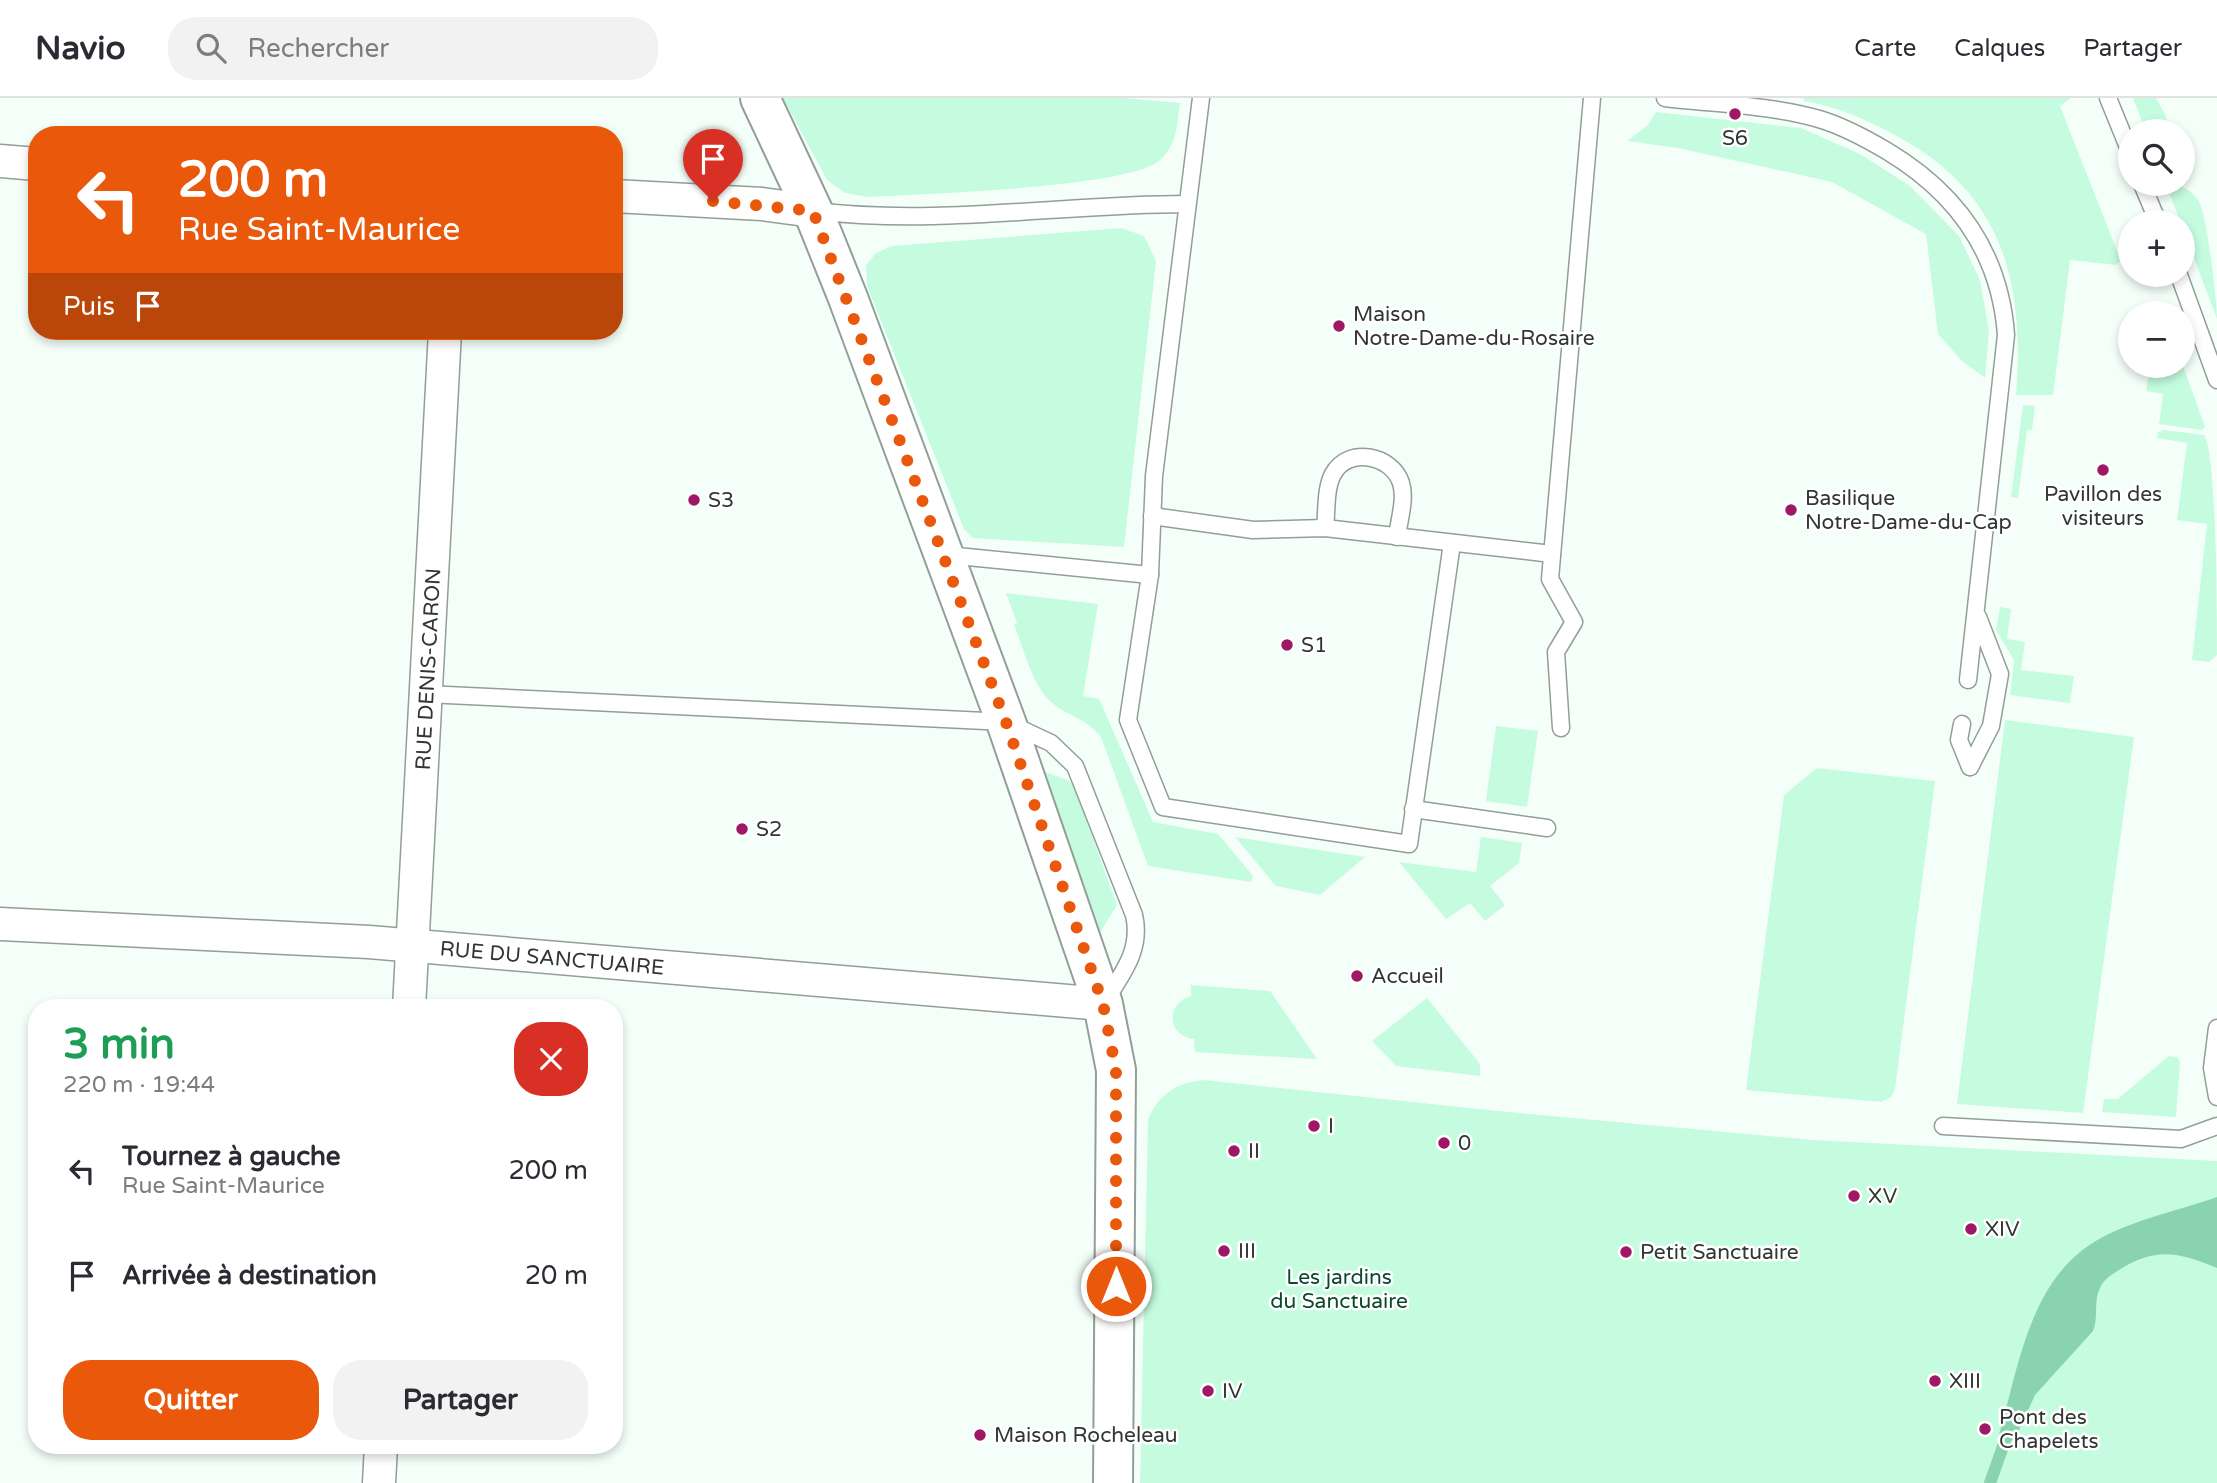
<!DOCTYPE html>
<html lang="fr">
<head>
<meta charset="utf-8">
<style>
  body { margin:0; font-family:"Varela Round",sans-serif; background:#f2f2f3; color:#2b2b33; height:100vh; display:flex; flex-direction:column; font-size:26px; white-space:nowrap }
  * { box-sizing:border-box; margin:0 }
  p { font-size:23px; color:#7c7c81 }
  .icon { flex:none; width:38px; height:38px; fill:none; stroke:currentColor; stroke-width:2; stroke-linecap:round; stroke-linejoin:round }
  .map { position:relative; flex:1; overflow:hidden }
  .sheet { position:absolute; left:28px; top:901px; width:595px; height:455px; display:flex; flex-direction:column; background:#fff; border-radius:28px; box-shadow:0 4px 10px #0003 }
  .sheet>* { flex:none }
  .hud { position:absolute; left:28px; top:28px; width:595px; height:214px; border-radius:28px; box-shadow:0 4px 10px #0003; background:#ea580c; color:#fff; overflow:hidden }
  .controls { position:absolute; left:2118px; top:21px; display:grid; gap:14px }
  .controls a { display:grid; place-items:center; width:77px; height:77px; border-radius:50%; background:#fff; box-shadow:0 4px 10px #0003; font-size:35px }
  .pin { position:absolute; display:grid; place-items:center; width:60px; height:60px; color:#fff; margin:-72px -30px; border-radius:50% 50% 50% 0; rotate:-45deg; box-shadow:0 0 7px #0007 }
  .pin .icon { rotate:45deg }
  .me { position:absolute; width:77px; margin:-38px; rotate:0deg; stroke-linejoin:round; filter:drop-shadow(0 0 5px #0008) }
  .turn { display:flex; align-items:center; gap:24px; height:147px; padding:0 35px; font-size:32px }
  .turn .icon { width:91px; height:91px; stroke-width:2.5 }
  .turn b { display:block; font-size:49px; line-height:60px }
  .then { display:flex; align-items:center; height:66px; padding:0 35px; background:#0003; gap:14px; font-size:26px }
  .round { display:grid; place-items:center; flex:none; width:74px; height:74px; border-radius:28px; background:#f2f2f3 }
  .head { display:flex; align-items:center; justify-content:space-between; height:119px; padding:0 35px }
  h1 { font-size:42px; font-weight:800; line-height:52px; color:#1e9e55 }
  .button { display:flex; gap:14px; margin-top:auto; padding:14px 35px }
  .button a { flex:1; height:80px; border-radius:28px; background:#ea580c; color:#fff; font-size:28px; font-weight:800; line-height:80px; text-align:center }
  .button a+a { background:#f2f2f3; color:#2b2b33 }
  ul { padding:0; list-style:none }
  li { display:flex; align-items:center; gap:21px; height:105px; padding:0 35px }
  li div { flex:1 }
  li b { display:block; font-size:26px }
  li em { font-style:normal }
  header { display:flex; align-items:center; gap:42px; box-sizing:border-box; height:98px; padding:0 35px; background:#fff; border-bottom:2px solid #e1e1e2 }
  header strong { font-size:33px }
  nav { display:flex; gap:38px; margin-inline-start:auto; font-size:24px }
  .search { width:490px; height:63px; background:#f2f2f3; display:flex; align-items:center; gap:18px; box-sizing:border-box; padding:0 24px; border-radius:28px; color:#7c7c81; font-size:26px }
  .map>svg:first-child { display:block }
  .green { fill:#c5fcdf }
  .water { fill:#8ad3af }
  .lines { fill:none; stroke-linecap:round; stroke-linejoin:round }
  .stream { stroke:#8ad3af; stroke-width:12 }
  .service-casing { stroke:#929e97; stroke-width:19 }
  .minor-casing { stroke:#929e97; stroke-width:35 }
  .tertiary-casing { stroke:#929e97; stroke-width:42 }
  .service { stroke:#fff; stroke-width:16 }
  .minor { stroke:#fff; stroke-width:32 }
  .tertiary { stroke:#fff; stroke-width:38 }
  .route { stroke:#ea580c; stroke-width:12; stroke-dasharray:0 21.6 }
  .poi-dot { fill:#9f1866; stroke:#fff; stroke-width:2.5 }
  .labels { text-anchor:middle; stroke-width:5; stroke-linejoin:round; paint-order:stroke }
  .poi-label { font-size:21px; fill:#313634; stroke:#fff; text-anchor:start }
  .street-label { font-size:21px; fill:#313634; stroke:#fff }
  .park-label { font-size:21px; fill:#0c4831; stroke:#fff }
</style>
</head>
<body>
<header>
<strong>Navio</strong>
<div class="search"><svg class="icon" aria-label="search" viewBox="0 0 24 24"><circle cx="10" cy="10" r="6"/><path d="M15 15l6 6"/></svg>Rechercher</div>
<nav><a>Carte</a><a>Calques</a><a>Partager</a></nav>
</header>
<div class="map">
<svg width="2217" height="1385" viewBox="0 0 2217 1385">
  <rect width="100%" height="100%" fill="#f4fff9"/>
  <g class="green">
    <path d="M783 0H1123L1180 5C1177 28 1177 47 1159 63 1126 90 920 96 868 99L845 95 827 82Z"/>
    <path d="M1804 0H2071L2060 8 2121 163 2116 167 2070 162 2053 297H2016C2025 182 2002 93 1893 36 1865 21 1836 8 1804 3Z"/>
    <path d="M2133 0H2156L2166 18 2169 33H2146Z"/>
    <path d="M1656 14 1801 30 1860 56 1910 88 1959 138 1980 182 1989 233 1985 280 1962 263 1938 236 1926 136 1832 84 1678 50 1627 43 1648 27Z"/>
    <path d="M2166 86C2178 86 2191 91 2198 102 2207 114 2217 203 2217 221Z"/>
    <path d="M1122 130 1144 138 1156 163 1124 449 973 440 964 431 867 188 866 167 876 155 892 148Z"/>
    <path d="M2182 265 2205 329 2202 332 2159 326 2163 296 2146 293 2150 268H2182Z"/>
    <path d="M2023 307 2035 308 2032 332H2027L2018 400 2011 399Z"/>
    <path d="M2164 332 2204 337C2217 355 2217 521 2217 557L2209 564 2192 562 2207 426 2177 422 2187 345 2157 340 2158 334Z"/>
    <path d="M1006 495 1098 506 1083 598 1099 601 1101 605 1153 724 1218 736 1253 778 1251 784 1148 768 1101 639C1089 622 1068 618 1052 605 1032 588 1024 551 1014 527L1017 525Z"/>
    <path d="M2000 509 2011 511 2007 541 2025 544 2021 572 2074 578 2070 605 2010 597 2014 562 1996 532Z"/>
    <path d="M2005 622 2134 639 2083 1015 1957 1006Z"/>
    <path d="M1496 628 1538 633 1527 709 1486 703Z"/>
    <path d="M1817 670 1935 683 1895 991 1891 999 1881 1004 1746 992 1784 697Z"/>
    <path d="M1042 673 1068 682 1074 688 1117 807 1099 836Z"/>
    <path d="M1235 739 1365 759 1320 797 1276 788Z"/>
    <path d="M1481 739 1522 745 1519 765 1490 788 1505 807 1485 823 1470 805 1446 821 1399 764 1476 774Z"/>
    <path d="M1191 887 1270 893 1317 961 1195 954 1194 941C1167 938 1165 905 1191 898Z"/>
    <path d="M1427 900 1480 966V978L1396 968 1372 943Z"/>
    <path d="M2169 958 2177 959 2180 964 2176 1019 2102 1014 2104 1001H2118Z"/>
    <path d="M1204 982 1498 1013 1814 1042 2217 1063V1385H1140L1148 1022C1158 996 1176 985 1204 982Z"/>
  </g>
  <path class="water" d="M2217 1099V1170C2178 1154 2156 1149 2119 1172 2111 1177 2104 1181 2100 1190 2093 1203 2099 1219 2093 1233L2035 1297 2014 1343 1999 1337C2019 1267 2030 1178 2101 1140 2136 1121 2180 1112 2217 1099Z"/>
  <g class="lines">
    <path class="stream" d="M1990 1385 2011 1326"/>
    <g class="service-casing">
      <g id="service">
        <path d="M1201 0 1154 378 1150 477 1128 622 1163 709 1409 746 1452 445"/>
        <path d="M1665 0C1715 6 1770 7 1819 21 1843 28 1865 40 1887 53 1957 95 2000 155 2006 237L1968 582"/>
        <path d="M2108 0 2130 54"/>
        <path d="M2142 86 2158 124"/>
        <path d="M815 113C939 128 1063 106 1187 106"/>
        <path d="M2179 177 2217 282"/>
        <path d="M1152 418 1253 432 1325 430 1552 456"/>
        <path d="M1325 430C1327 413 1325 391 1333 376 1348 348 1392 357 1401 385 1406 401 1399 422 1397 439"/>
        <path d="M947 457 1150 477"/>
        <path d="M426 596 1006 624 1051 645 1075 668 1134 817C1142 851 1123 875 1105 903"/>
        <path d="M1962 626 1959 642 1970 669"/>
        <path d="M1561 630 1556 554 1574 524 1550 481 1592 0"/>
        <path d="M1970 669 1991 628 2000 576 1978 519"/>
        <path d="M1413 711 1547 730"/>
        <path d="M2217 930 2212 970 2217 999"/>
        <path d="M1943 1028 2181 1041 2217 1028"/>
      </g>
    </g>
    <g class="minor-casing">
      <g id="minor">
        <path d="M0 63 37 66"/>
        <path d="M614 98 762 106 813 113"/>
        <path d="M0 826 369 844 1103 906"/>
        <path d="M409 910 445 233"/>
        <path d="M379 1385 381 1348"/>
      </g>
    </g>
    <g class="tertiary-casing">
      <path id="tertiary" d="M760 0 813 113 848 200 1006 624 1103 906 1116 972 1113 1385"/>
    </g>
    <use href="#service" class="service"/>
    <use href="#minor" class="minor"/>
    <use href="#tertiary" class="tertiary"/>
  </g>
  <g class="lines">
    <path class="route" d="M713 103 813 113 1006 624 1103 906 1116 972V1188"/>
  </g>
  <g class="poi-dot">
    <circle cx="1735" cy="16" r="7"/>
    <circle cx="1339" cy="228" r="7"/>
    <circle cx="2103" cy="372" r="7"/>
    <circle cx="694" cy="402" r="7"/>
    <circle cx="1791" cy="412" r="7"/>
    <circle cx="1287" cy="547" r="7"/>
    <circle cx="742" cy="731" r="7"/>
    <circle cx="1357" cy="878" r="7"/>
    <circle cx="1314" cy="1028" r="7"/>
    <circle cx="1444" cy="1045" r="7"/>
    <circle cx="1234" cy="1053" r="7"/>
    <circle cx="1854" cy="1098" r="7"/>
    <circle cx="1971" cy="1131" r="7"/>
    <circle cx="1224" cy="1153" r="7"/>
    <circle cx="1626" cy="1154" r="7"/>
    <circle cx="1935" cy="1283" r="7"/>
    <circle cx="1208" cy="1293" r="7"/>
    <circle cx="1985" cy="1331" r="7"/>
    <circle cx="980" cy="1337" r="7"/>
  </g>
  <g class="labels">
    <g class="poi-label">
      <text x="1735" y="47" text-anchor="middle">S6</text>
      <text x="1353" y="223">Maison<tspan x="1353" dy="24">Notre-Dame-du-Rosaire</tspan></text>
      <text x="2103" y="403" text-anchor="middle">Pavillon des<tspan x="2103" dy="24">visiteurs</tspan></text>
      <text x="1805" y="407">Basilique<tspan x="1805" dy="24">Notre-Dame-du-Cap</tspan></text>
      <text x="708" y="409">S3</text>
      <text x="1301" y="554">S1</text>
      <text x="756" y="738">S2</text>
      <text x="1371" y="885">Accueil</text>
      <text x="1328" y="1035">I</text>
      <text x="1458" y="1052">0</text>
      <text x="1248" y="1060">II</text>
      <text x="1868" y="1105">XV</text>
      <text x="1985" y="1138">XIV</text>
      <text x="1238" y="1160">III</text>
      <text x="1640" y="1161">Petit Sanctuaire</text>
      <text x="1949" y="1290">XIII</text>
      <text x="1222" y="1300">IV</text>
      <text x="1999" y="1326">Pont des<tspan x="1999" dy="24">Chapelets</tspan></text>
      <text x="994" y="1344">Maison Rocheleau</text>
    </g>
    <g class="street-label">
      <text transform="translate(428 571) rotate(-87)" y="7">RUE DENIS-CARON</text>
      <text transform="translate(552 860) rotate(5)" y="7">RUE DU SANCTUAIRE</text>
    </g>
    <g class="park-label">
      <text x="1339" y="1186">Les jardins<tspan x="1339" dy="24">du Sanctuaire</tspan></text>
    </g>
  </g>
</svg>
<div class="controls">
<a><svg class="icon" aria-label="search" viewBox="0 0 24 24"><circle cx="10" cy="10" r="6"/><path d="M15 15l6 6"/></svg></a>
<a>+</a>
<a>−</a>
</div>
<div class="pin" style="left:713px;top:103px;background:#d93025"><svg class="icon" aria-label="arrive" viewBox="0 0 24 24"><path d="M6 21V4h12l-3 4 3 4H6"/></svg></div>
<svg class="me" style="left:1116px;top:1188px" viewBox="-20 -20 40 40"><circle r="17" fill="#ea580c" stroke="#fff" stroke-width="3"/><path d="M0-11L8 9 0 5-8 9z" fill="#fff"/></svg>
<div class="hud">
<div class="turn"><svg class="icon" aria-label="left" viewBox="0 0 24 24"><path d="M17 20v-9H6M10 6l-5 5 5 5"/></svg><div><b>200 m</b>Rue Saint-Maurice</div></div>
<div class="then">Puis<svg class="icon" aria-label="arrive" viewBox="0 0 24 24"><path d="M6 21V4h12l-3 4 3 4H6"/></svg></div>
</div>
<section class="sheet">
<div class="head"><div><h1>3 min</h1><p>220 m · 19:44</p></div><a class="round" style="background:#d93025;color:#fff"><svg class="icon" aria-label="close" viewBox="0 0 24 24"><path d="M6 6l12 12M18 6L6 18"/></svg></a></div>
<ul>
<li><svg class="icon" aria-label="left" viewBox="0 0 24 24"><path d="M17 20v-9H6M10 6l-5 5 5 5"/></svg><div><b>Tournez à gauche</b><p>Rue Saint-Maurice</p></div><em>200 m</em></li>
<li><svg class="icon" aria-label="arrive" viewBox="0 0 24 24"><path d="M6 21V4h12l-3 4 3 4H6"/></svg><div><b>Arrivée à destination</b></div><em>20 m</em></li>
</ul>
<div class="button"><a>Quitter</a><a>Partager</a></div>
</section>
</div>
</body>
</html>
